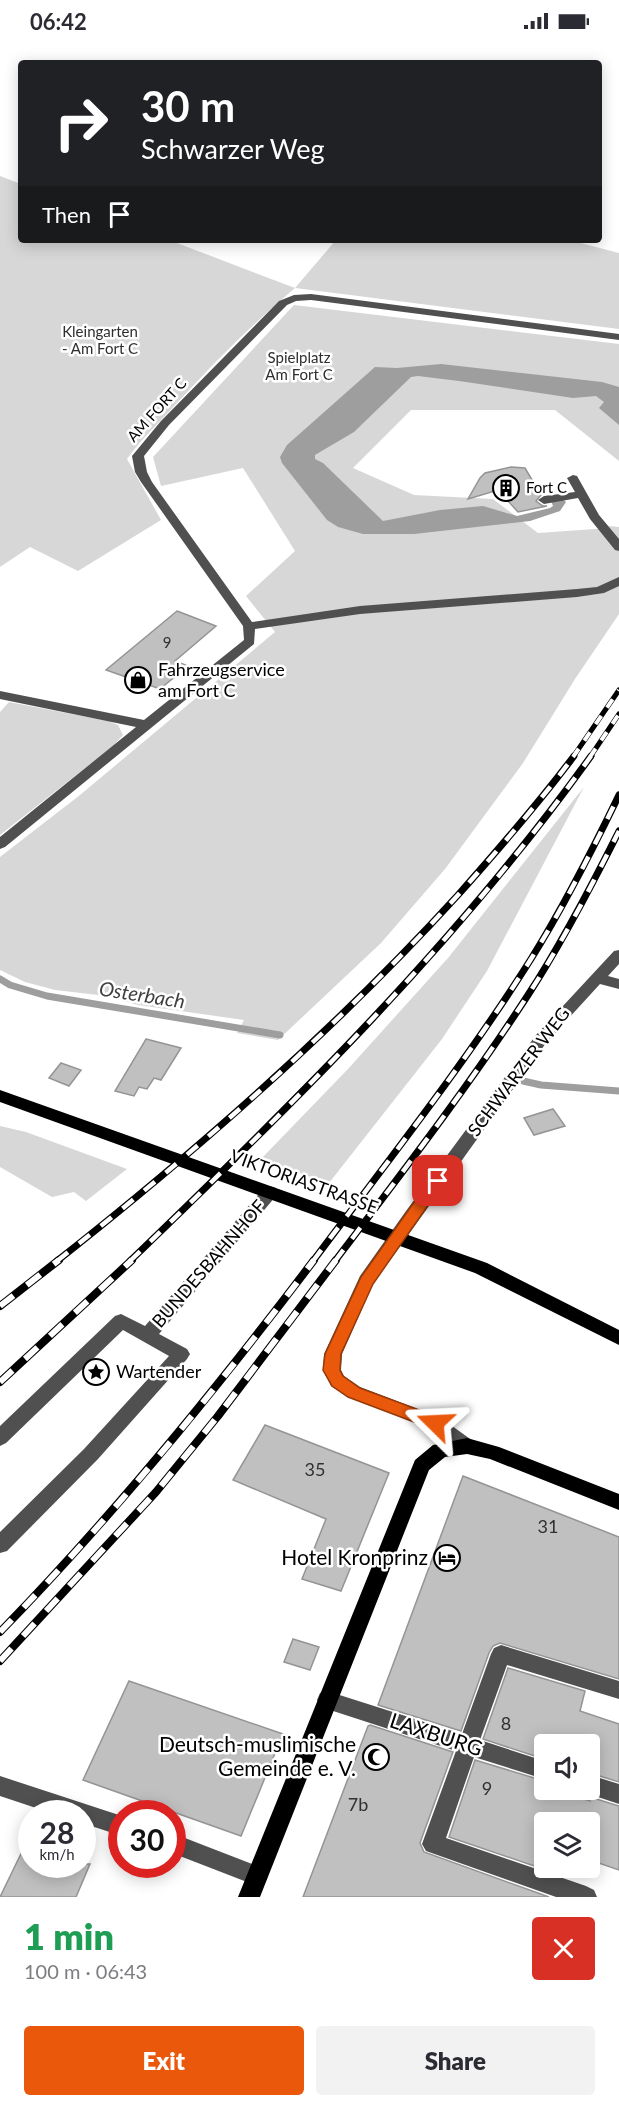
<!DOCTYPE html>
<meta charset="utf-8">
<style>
body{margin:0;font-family:Lato,sans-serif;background:#f2f2f3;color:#2b2b33;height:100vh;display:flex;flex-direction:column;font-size:22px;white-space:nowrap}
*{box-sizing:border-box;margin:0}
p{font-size:20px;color:#7c7c81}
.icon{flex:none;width:33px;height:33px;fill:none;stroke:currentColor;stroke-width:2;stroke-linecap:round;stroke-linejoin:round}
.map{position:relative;height:1855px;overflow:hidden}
.sheet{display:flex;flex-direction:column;background:#fff;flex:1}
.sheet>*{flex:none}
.guide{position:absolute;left:18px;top:18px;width:584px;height:183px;border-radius:6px;box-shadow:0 3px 15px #0003;background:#202124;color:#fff;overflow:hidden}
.fabs{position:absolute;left:534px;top:1692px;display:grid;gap:12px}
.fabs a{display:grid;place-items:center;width:66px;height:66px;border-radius:6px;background:#fff;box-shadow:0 3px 15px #0003;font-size:30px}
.speed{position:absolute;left:18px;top:1758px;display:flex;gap:12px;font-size:30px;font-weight:700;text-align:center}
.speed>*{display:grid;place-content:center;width:78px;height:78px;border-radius:50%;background:#fff;box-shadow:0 3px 15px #0003;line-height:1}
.speed small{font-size:15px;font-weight:400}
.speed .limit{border:9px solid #d22;background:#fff;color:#111}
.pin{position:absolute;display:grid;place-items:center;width:51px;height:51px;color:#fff;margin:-26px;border-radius:12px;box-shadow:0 3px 9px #0006}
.me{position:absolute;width:66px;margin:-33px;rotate:291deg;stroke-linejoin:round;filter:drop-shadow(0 0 4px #0008)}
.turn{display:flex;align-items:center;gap:21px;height:126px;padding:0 24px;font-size:27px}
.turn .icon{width:78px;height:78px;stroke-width:2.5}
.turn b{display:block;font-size:42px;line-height:51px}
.then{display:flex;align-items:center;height:57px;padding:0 24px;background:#0003;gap:12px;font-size:22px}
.round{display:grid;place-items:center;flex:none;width:63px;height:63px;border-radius:6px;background:#f2f2f3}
.headline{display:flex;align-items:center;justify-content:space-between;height:102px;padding:0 24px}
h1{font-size:36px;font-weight:800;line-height:45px;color:#1e9e55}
.button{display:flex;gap:12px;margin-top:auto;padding:12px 24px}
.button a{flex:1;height:69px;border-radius:6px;background:#ea580c;color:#fff;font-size:24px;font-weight:800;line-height:69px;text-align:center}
.button a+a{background:#f2f2f3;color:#2b2b33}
.status{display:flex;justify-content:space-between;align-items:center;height:42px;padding:0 30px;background:#fff;direction:ltr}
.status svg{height:16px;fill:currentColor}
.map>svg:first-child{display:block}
</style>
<div class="status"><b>06:42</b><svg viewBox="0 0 49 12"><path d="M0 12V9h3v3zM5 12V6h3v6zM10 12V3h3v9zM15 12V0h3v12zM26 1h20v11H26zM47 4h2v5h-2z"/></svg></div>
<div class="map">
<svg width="619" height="1855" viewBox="0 0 619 1855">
<rect width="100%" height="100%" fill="#fff"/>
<!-- green -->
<path fill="#d7d7d7" d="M0 134 21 142V198H169L295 246 336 198H569L619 211V287L295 246C252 282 214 321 176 362 159 381 141 397 127 417L161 478 78 529 30 505 0 525Z
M294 263 619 302V419L555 368H411L353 426 414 453 493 457 538 491 609 486V484L619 485V572L575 637 523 721 445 827 381 901 278 998 237 991 244 978 138 963 107 954 55 948 25 940 0 928V815L80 753 275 590 246 554 295 509 243 426 161 444 153 415Z
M9 660 108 679 118 683 123 693 113 704 0 793V670Z
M584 745 487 929 442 997 329 1141 260 1118 348 1027 448 916Z
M0 1084 26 1090 127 1127 86 1159 74 1150 52 1155 0 1125Z"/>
<!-- water -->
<path fill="#9e9e9e" d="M441 322 602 340 619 345V383L599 366 604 360 596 354 573 356 459 339 418 334 411 335 354 390 315 413V417L323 421 383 479 440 468 483 464 517 474 550 466 553 464 551 459 563 457 566 460 560 469 530 479 414 492H363L338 485 327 478 282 421 280 415 287 403 375 325 397 326Z"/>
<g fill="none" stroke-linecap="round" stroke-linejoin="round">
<!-- stream -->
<path stroke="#9e9e9e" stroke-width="7" d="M0 937 10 943 47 954 280 993
M523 1039 541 1043 619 1049"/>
</g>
<!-- building -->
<path fill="#c0c0c0" stroke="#949494" stroke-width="1.5" d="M511 425 525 426 541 453 536 459 543 464H547L518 470 498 448 468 457 480 436 485 431Z
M177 569 216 584 175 619 188 624 160 647 106 628Z
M146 997 181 1006 161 1038 154 1036 147 1047 139 1045 134 1054 115 1049Z
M61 1021 81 1028 69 1044 49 1036Z
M553 1067 565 1084 534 1093 524 1076Z
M265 1383 389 1431 341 1549 302 1537 326 1477 233 1438Z
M463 1434 619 1495V1637L500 1601 493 1604 489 1611 461 1689 378 1663Z
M293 1597 319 1605 310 1628 284 1620Z
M508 1626 585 1649 580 1669 619 1682V1740L590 1731V1702H544V1717L483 1697Z
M129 1639 283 1692 241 1794 83 1738Z
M370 1683 453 1710 420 1801 424 1810 549 1855H303L368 1684Z
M475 1718 544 1739V1748H555L590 1759V1755L619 1764V1828L590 1818V1780H544V1826H564L561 1833 449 1795Z
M32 1789V1822H90L76 1855H0Z"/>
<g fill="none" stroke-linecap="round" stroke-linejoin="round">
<!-- minor -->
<path fill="#505050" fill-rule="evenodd" d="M311 252 619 292V298L311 258 296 259 287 263 169 383 144 414 147 430 152 440 252 580 360 564 577 547 597 545 619 535V544L604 551 577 555 360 572 255 587 254 602 5 805 0 807V795L136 685 0 657V649L144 678 244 598 243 584 141 440 135 430 132 414 161 379 279 259 294 253Z
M573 433 577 434 599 473 619 497V509L615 508 590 477 578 456 544 462 538 458 544 454 575 450 567 436Z
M619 908V922L608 934 619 937V947L600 942 546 1001 373 1242 342 1312 341 1328 344 1334 360 1345 441 1376 473 1399 476 1404 473 1409 467 1412 429 1386 348 1355 331 1344 323 1328 324 1312 360 1234 406 1169 536 993 614 909Z
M270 1144 276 1146 278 1150 276 1154 159 1292 187 1307 190 1312 187 1317 98 1417 7 1509 0 1511V1490L84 1407 169 1314 123 1288 6 1401 0 1404V1384L115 1274 121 1272 145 1284 264 1146Z
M501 1603 619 1639V1657L507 1623 480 1698 544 1719V1737L474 1715 446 1796 586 1844 594 1848 597 1855H556L426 1809 422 1802 456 1709 327 1667 320 1665 317 1658 320 1651 327 1649 462 1692 491 1612 494 1606Z
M590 1733 619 1742V1762L583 1750 582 1748H590Z
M0 1734 122 1774V1794L82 1781V1772H54L0 1754Z
M172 1791 265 1827 268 1834 265 1841 257 1844 172 1811Z"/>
<!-- major -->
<path fill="#000" fill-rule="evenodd" d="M0 1048 487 1221 619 1288V1303L475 1231 0 1060Z
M467 1396 499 1405 619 1452V1468L490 1417 467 1412 445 1415 429 1428 260 1855H238L415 1418 433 1403Z"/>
<defs>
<path id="rail-far2" d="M573 715 619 648
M590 715 619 672"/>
<path id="rail-far1" d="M57 1219C199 1107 336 987 458 853 498 808 538 762 574 714
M130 1219C295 1060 457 901 591 714
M313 1219C387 1120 465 1022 531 917 564 864 592 809 619 753
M335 1219C401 1132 469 1044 528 953 562 901 591 845 619 789"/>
<path id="rail" d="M0 1264 59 1218
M0 1340 132 1218
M0 1590C114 1473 216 1348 314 1218
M0 1619 156 1450 218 1374 336 1218"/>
</defs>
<!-- rail-far2 casing -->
<use href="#rail-far2" stroke="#000" stroke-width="5"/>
<!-- rail-far1 casing -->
<use href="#rail-far1" stroke="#000" stroke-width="7"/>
<!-- rail casing -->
<use href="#rail" stroke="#000" stroke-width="8"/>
<!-- rail-far2 -->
<use href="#rail-far2" stroke="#fff" stroke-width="4" stroke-dasharray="10" stroke-linecap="butt"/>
<!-- rail-far1 -->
<use href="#rail-far1" stroke="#fff" stroke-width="4.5" stroke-dasharray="14" stroke-linecap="butt"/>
<!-- rail -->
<use href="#rail" stroke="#fff" stroke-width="6" stroke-dasharray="17" stroke-linecap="butt"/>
</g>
<!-- route -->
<path fill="#ea580c" stroke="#983908" stroke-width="1.5" d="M438 1133 443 1135 445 1139 373 1242 341 1312 340 1328 343 1334 360 1346 441 1376 443 1381 441 1386 435 1388 348 1355 332 1344 323 1328 325 1312 361 1235 432 1135Z"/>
<!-- icons -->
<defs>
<symbol id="building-ring" viewBox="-11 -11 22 22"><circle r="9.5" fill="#fff" stroke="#000" stroke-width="1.5"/><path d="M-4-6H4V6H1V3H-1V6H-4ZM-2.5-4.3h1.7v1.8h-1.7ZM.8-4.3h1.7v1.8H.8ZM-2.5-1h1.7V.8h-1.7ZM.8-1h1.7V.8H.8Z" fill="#000"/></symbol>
<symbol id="shop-ring" viewBox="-11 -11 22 22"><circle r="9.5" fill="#fff" stroke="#000" stroke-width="1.5"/><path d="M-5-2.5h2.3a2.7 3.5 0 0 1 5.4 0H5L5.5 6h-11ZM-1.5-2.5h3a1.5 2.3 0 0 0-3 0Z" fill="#000"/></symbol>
<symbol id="sight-ring" viewBox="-11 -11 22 22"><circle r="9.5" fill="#fff" stroke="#000" stroke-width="1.5"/><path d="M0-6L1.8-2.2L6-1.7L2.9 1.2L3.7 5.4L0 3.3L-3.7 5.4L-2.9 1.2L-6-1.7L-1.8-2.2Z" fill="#000"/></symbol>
<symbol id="hotel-ring" viewBox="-11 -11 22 22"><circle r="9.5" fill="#fff" stroke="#000" stroke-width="1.5"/><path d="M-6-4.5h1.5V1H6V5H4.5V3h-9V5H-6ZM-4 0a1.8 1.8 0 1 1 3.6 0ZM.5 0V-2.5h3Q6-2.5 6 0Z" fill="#000"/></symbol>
<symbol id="mosque-ring" viewBox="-11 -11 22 22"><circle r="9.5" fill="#fff" stroke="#000" stroke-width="1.5"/><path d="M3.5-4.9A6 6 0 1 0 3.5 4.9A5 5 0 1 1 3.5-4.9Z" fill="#000"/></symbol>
</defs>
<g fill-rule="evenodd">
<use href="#building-ring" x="491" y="431" width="30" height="30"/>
<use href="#shop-ring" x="123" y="623" width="30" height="30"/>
<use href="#sight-ring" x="81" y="1315" width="30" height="30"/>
<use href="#hotel-ring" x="432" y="1501" width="30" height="30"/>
<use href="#mosque-ring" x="361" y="1700" width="30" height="30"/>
</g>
<g text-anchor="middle" stroke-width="5" stroke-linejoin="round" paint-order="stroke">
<!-- far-park labels -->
<g font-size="15" fill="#2e2e2e" stroke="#fff">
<text x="100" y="295">Kleingarten<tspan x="100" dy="17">- Am Fort C</tspan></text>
<text x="299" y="321">Spielplatz<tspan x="299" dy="17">Am Fort C</tspan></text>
</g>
<!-- far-street labels -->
<g font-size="15" fill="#000" stroke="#fff">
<text transform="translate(157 368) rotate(-48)" y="5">AM FORT C</text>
</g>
<!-- far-poi labels -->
<g font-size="15" fill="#000" stroke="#fff" text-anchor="start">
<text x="526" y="451">Fort C</text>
</g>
<!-- number labels -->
<g font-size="15" fill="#303030">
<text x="167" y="606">9</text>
</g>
<!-- poi labels -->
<g font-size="18" fill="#000" stroke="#fff" text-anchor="start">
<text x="158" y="634">Fahrzeugservice<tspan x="158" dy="21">am Fort C</tspan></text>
<text x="116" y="1336">Wartender</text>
</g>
<!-- street labels -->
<g font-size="18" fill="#000" stroke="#fff">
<text transform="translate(519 1030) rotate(-53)" y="6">SCHWARZER WEG</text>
<text transform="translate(304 1140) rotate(20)" y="6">VIKTORIASTRASSE</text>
<text transform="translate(209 1222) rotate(-49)" y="6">BUNDESBAHNHOF</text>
</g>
<!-- near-number labels -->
<g font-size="18" fill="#303030">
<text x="315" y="1434">35</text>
<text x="548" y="1491">31</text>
<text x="506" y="1688">8</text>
<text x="487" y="1753">9</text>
<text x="358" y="1769">7b</text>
</g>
<!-- water labels -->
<g font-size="20" font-style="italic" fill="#3f3f3f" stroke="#fff">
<text transform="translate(142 953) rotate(9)" y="7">Osterbach</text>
</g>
<!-- near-poi labels -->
<g font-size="21" fill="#000" stroke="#fff" text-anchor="end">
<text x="428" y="1523">Hotel Kronprinz</text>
<text x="356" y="1710">Deutsch-muslimische<tspan x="356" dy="24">Gemeinde e. V.</tspan></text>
</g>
<!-- near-street labels -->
<g font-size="21" fill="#000" stroke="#fff">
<text transform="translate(436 1693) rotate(18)" y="7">LAXBURG</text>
</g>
</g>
</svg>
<div class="fabs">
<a><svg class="icon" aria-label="sound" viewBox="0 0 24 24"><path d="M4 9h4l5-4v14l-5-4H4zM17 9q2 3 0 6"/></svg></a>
<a><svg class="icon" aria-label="layers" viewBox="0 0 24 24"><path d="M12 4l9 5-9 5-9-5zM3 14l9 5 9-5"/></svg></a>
</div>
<div class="speed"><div>28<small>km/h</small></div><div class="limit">30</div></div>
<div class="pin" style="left:438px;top:1139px;background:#d93025"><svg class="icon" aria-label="arrive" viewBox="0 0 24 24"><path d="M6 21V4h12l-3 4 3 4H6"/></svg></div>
<svg class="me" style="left:435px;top:1381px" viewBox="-20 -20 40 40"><path d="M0-17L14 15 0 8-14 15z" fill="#ea580c" stroke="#fff" stroke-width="4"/></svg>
<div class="guide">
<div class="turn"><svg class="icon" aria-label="right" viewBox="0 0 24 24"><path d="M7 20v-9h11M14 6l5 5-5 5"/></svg><div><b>30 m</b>Schwarzer Weg</div></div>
<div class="then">Then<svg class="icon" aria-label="arrive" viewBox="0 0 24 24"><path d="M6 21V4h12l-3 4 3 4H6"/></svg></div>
</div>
</div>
<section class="sheet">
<div class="headline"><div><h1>1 min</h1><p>100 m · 06:43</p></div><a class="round" style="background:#d93025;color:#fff"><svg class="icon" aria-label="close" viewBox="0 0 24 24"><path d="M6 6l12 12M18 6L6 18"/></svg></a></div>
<div class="button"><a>Exit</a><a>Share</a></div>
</section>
